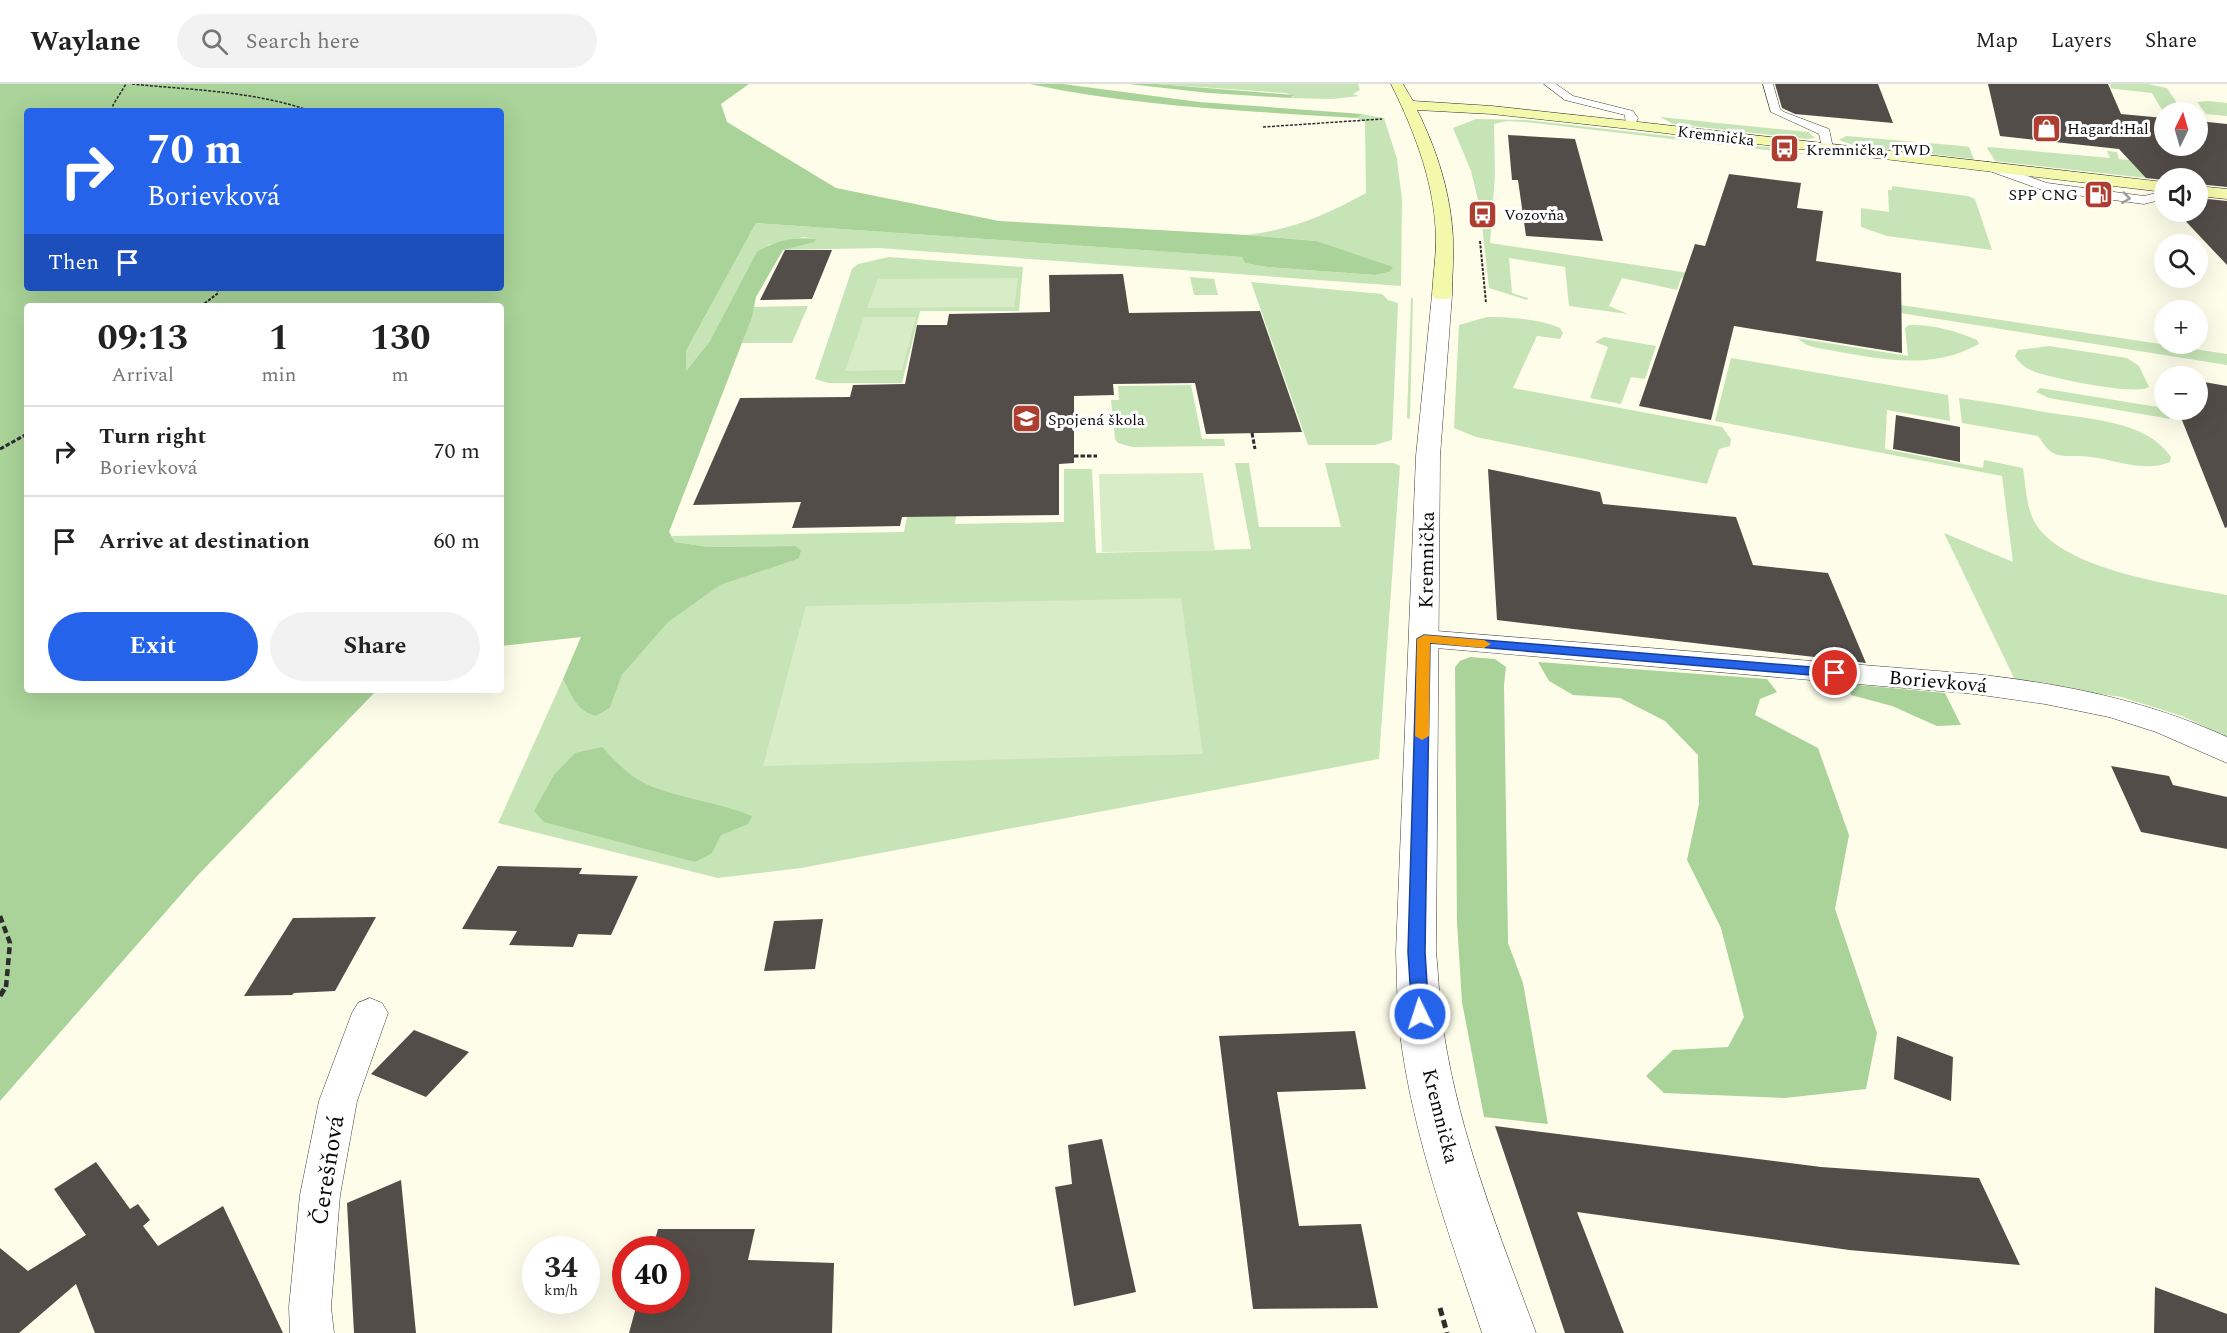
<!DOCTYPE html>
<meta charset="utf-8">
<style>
body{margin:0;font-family:Spectral,serif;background:#f2f2f2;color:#222;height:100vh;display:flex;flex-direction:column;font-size:22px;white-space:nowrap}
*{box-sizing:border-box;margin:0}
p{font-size:20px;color:#767676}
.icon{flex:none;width:33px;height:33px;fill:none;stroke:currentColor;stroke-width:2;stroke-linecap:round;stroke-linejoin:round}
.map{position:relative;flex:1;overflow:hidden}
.details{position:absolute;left:24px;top:219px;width:480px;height:390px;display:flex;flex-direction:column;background:#fff;border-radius:6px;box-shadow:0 6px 24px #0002}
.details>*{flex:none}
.hud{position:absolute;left:24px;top:24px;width:480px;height:183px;border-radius:6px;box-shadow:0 6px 24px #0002;background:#2563eb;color:#fff;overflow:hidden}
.needle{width:39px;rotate:5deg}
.controls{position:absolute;left:2154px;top:18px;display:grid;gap:12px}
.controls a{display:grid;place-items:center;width:54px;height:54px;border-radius:50%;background:#fff;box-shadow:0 6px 24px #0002;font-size:30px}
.speed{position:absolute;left:522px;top:1152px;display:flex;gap:12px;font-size:30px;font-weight:700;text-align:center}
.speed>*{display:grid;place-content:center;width:78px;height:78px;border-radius:50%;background:#fff;box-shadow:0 6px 24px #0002;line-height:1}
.speed small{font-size:15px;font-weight:400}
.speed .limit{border:9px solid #d22;background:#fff;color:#111}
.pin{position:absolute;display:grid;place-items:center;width:51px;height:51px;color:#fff;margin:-26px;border:3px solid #fff;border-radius:50%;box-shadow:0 2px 6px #0007}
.me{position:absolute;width:66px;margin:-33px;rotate:356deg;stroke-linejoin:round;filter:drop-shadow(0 0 4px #0008)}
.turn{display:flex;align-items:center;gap:21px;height:126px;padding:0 24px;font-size:27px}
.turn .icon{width:78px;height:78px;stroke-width:2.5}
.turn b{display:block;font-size:42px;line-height:51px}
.then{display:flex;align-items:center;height:57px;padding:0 24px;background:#0003;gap:12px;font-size:22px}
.eta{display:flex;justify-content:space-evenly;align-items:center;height:102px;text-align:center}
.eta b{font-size:36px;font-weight:700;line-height:42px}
.primary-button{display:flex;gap:12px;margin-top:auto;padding:12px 24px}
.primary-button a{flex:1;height:69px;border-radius:36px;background:#2563eb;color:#fff;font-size:24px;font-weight:700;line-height:69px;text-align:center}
.primary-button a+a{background:#f2f2f2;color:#222}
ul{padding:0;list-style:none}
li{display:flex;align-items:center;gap:18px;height:90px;padding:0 24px;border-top:2px solid #e0e0e0}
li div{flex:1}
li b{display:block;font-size:22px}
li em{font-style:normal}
header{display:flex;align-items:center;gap:36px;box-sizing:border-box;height:84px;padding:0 30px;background:#fff;border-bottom:2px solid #e0e0e0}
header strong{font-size:28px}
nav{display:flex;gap:33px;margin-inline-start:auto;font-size:21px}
.search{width:420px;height:54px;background:#f2f2f2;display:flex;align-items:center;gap:15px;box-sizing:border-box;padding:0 21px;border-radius:33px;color:#767676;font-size:22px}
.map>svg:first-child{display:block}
</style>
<header>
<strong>Waylane</strong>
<div class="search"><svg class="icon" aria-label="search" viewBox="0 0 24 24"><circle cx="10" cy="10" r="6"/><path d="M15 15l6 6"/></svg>Search here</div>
<nav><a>Map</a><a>Layers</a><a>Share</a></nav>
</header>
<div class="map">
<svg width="2227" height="1249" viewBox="0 0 2227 1249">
<rect width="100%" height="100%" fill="#fdfdea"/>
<!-- green -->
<path fill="#c7e4b7" d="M1156 0H1358L1360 6 1353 10 1359 12 1332 15 1290 14 1294 12 1286 9Z
M2110 0H2148L2167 4 2183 28 2162 26 2152 9 2080 1 2111 4Z
M2208 17 2227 19V32L2206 30 2197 18Z
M1362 30 1384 34 1397 75 1402 116 1401 202 879 164 783 166 815 155 804 153 768 161 710 257 686 287V267L756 139 1243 173 1245 179 1267 183 1375 191 1389 188 1316 157 1247 151C1294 145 1324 132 1366 109L1365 38 1357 34Z
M1660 33 1808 48 1815 54 1806 55 1673 40Z
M1476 35 1527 36 1775 64 1811 71 1526 38 1507 37 1494 40 1495 91 1490 159 2227 270V281L1681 194 1677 206 1622 194 1609 222 1628 230 1569 222 1565 183 1509 174 1512 209 1528 214 1527 216 1489 204 1481 131H1489L1488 125 1480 124 1471 87 1453 44Z
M1846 52 1963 62 1969 63 1974 75 1853 61 1839 56Z
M1989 63 2110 74 2107 67 2117 68 2119 75 2194 82 2214 101 2198 100V94L2164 96 1995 77 1987 64Z
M1892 102 1968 112 1975 115 1992 166 1887 152 1861 143V124L1889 128 1888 106H1892Z
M889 173 1023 183 1019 227H920L902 299H828L815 295 852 185 858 180Z
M1190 193 1214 195 1218 211H1194Z
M1251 198 1382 210 1388 216 1398 219 1392 356 1375 361H1308Z
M1411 213 1413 215 1410 335 1407 334Z
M808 222 792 259H742L754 223Z
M1487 233C1511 233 1538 235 1560 244L1563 249 1560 255 1537 252 1513 304 1722 343 1731 355 1730 362 1719 365 1707 400 1476 353 1454 344 1459 241Z
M1909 241C1932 240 1957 247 1977 256L1979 260C1927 289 1873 273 1817 264L1807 261 1797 254 1908 272 1905 244Z
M1604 253 1656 262 1645 295 1631 293 1621 320 1590 314 1608 263 1595 258Z
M2049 262 2127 274 2139 282 2149 303C2136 312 2049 294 2033 287 2025 284 2019 279 2015 272L2018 266Z
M1731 274 1948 311 1950 337 1887 326 1885 365 1983 384 1984 376 2023 384C2026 403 2026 426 2037 442 2068 487 2176 501 2227 511V653L2182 632 2121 613 2016 598 1944 449 2013 478 2002 392 1715 337Z
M1191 301 1202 355H1224L1225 362 1132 363 1118 359 1115 355 1111 316H1119L1118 302Z
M2040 304 2164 324 2170 335 2049 314 2036 308Z
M971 314 955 440 1064 438V385H1092L1096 469 1251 465 1235 379H1249L1259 443H1341L1325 379H1394L1400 382 1379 675 801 784 718 794 498 739 563 595C571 611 577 628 596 632L610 624 622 591 667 538 719 501 792 477 801 466 794 462 709 463 675 458 672 452 904 448 930 315Z
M1959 314C1988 318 2017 323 2045 328 2085 335 2147 336 2171 373L2170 378C2146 389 2116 376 2091 373 2081 371 2067 373 2058 371 2048 368 2044 360 2038 352L1962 339Z"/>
<!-- forest -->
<path fill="#a9d398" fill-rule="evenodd" d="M0 0H749L721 20 727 38 836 104 999 137 1247 151 1316 157 1393 183 1389 188 1375 191 1267 183 1245 179 1242 173 756 139 686 267V287L710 257 757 168C773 157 796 152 816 155L814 158 783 166 756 213 752 233 669 448 675 458 709 463 795 462 801 466 799 474 792 477 720 501 668 538 622 591 610 624 596 632C577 628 571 611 563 595L581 553 501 562V222H27V606H377L198 791 0 1017ZM27 27H501V204H27Z
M1030 0H1063L1199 18 1362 30 1357 34C1248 27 1138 23 1030 0Z
M1129 0H1156L1294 11 1290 14 1209 9Z
M1470 573 1495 575 1506 583 1504 601 1508 859 1523 899 1548 1040 1484 1033 1462 918 1457 838 1455 583 1460 577Z
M1538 578 1767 595 1777 608 1760 615 1755 631 1818 664 1849 751 1835 825 1877 949 1866 1005 1785 1014 1664 1009 1646 992 1673 966 1728 963 1744 933 1721 844 1687 776 1699 720 1698 671 1665 637 1620 614 1573 611 1549 597Z
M1848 600 1945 609 1961 641 1937 642 1892 622 1851 611Z
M602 663C616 678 633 696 653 703 685 715 720 719 752 732L748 740 721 751 712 769 695 778 544 738 534 727 554 691 575 669Z"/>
<!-- pitch -->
<path fill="#d9ecc8" d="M1018 194 1014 223 867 224 878 195Z
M864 233H916L902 286 845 287Z
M1203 389 1215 467 1102 468 1099 390Z
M1181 514 1203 670 763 682 806 522Z"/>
<!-- building -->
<path fill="#524d48" d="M1775 0H1878L1893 39 1795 30 1782 24Z
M1988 0H2108L2121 30 2164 34V62H2198V37L2227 40V103L2198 100V94L2164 96 2146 94 2119 65 2000 52Z
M1508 51 1575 55 1603 157 1526 152 1518 96H1512Z
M1729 90 1801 99 1797 124 1823 127 1816 177 1901 189 1902 269 1734 242 1711 336 1639 322 1695 160 1705 162Z
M2198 114 2227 117V181L2177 128H2198Z
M785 166H832L812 215 760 216Z
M1123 190 1129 229 1260 227 1302 348 1206 350 1195 299 1113 300 1114 311 1074 312V379L1059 380V431L902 433 900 442 792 444 801 418 693 421 740 314 850 313 853 301 905 300 917 241H947L949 230 1050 228 1049 191Z
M2198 297 2227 302V443L2225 444 2178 326H2198Z
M1896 331 1960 343V378L1893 365Z
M1488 385 1600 408 1603 420 1736 433 1753 481 1828 489 1866 579 1497 536Z
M2111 682 2169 692 2173 701 2227 713V765L2141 748Z
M498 782 582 784 579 790 638 792 611 851 578 850 573 863 509 861 517 847 462 845Z
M376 833 335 907 294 909 292 911 244 912 293 834Z
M823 835 815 885 764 887 774 837Z
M414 946 469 968 426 1013 371 990Z
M1355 947 1366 1005 1277 1008 1299 1142 1361 1140 1378 1224 1253 1225 1219 952Z
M1897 952 1953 973 1951 1017 1894 995Z
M1495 1042 1821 1083 1979 1094 2020 1181 1849 1166 1577 1128 1624 1249H1565Z
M1102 1055 1136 1208 1074 1222 1055 1103 1072 1100 1068 1061Z
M96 1078 130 1125 138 1120 150 1136 143 1142 158 1162 223 1122 283 1249H95L76 1200 19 1249H0V1164L28 1187 86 1151 54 1105Z
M401 1096 416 1249H354L347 1119Z
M658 1145H755L748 1176 834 1179 832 1249H629L638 1216H676V1166H652Z
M2155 1203 2227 1230V1249H2154Z"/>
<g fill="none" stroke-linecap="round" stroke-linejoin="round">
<defs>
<path id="service" d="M1544 0H1556L1573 12 1633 27 1638 34 1634 43H1626L1625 31 1565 16Z
M1763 0H1773L1780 25 1784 28 1829 45 1833 64 1831 67H1823L1819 50 1771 28Z
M1988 78 2047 99 2144 112 2164 107V115L2144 120 2045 107 1984 85 1982 82Z
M370 914 382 919 388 929 357 1017 340 1111 331 1223 334 1249H290L289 1223 300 1111 319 1017 352 929 358 919Z"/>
<path id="minor" d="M1424 546 1975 590C2063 600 2146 616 2227 653V679L2156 648 2109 633 2045 620 1975 610 1413 562 1409 555 1413 548Z"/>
<path id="tertiary" d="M1442 205 1449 207 1452 211 1440 372 1436 868C1439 895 1439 923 1444 950 1460 1053 1500 1152 1536 1249H1482C1450 1152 1413 1053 1400 950 1397 923 1397 895 1396 868L1416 372 1432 211 1435 207Z"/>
<path id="secondary" d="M1391 0H1403L1413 17 1492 22 1630 37 2164 98V108L1630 45 1492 30 1417 26C1437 66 1451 110 1453 155 1454 174 1452 192 1452 211L1449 215H1435L1432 211C1433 192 1436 174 1436 155 1435 100 1415 48 1391 0Z
M2198 102 2227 105V115L2198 112Z"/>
</defs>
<!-- service casing -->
<use href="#service" stroke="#3d3d3d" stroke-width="1"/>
<!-- minor casing -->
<use href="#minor" stroke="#3d3d3d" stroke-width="1"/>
<!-- tertiary casing -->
<use href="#tertiary" stroke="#3d3d3d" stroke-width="1"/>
<!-- secondary casing -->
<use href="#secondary" stroke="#2c2c2c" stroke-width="1"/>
<!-- path-far4 -->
<path stroke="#2c2c2c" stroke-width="1.5" stroke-dasharray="3 1.5" stroke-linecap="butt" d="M132 0C192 6 253 7 311 27
M114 27 113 21 126 0
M1263 43 1382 35"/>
<!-- path-far3 -->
<path stroke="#2c2c2c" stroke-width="2" stroke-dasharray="3 1.5" stroke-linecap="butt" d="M1480 157 1486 219
M201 222 217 210 218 204"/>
<!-- path-far2 -->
<path stroke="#2c2c2c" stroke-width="3" stroke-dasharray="4.5 2" stroke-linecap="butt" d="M1252 349 1255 365
M0 365 27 350
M1074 372H1097"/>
<!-- path-far1 -->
<path stroke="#2c2c2c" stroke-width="4.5" stroke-dasharray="7 4" stroke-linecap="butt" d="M0 832 10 859 6 903"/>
<!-- path -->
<path stroke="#2c2c2c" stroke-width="5" stroke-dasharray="8 4.5" stroke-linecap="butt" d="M0 912 6 902
M1440 1224 1447 1249"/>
<!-- service -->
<use href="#service" fill="#fff" fill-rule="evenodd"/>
<!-- minor -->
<use href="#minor" fill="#fff" fill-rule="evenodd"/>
<!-- tertiary -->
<use href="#tertiary" fill="#fff" fill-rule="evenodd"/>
<!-- secondary -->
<use href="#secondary" fill="#f4f8aa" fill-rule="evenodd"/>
</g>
<!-- one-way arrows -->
<defs><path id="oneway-chevron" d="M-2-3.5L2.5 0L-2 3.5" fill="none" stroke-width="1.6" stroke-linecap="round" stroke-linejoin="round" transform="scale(1.5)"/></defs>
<use stroke="#9d9d9d" href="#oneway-chevron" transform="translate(2126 114) rotate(7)"/>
<!-- route -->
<path fill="#2563eb" stroke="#184099" stroke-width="1.5" d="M1424 551 1835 585 1841 589 1835 593 1430 559 1425 868 1429 930 1427 935 1420 937 1414 935 1412 930 1408 868 1417 555Z"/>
<!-- slow -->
<path fill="#f59e0b" d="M1424 551 1484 556 1491 560 1484 564 1430 559 1429 652 1422 656 1415 652 1417 555Z"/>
<!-- icons -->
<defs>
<symbol id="shop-square" viewBox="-11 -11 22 22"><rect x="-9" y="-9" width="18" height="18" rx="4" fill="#ae3e2f" stroke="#fff"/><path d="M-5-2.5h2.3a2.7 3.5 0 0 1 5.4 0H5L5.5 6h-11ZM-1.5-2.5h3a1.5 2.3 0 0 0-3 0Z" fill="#fff"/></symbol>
<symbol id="bus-square" viewBox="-11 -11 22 22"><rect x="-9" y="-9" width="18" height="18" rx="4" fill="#ae3e2f" stroke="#fff"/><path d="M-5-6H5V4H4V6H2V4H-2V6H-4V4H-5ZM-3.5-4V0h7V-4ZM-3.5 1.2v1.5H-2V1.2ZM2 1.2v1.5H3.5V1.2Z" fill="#fff"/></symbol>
<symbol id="fuel-square" viewBox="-11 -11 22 22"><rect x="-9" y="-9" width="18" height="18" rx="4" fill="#ae3e2f" stroke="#fff"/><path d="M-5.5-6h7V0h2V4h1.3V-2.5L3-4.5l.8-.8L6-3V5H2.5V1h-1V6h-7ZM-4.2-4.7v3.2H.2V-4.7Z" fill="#fff"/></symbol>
<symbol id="school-square" viewBox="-11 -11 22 22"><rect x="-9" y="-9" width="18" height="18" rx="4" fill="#ae3e2f" stroke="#fff"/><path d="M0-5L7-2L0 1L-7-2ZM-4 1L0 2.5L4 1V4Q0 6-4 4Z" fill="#fff"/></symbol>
</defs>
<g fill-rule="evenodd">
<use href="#shop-square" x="2030" y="28" width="33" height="33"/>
<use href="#bus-square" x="1768" y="48" width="33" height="33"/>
<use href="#fuel-square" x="2082" y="94" width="33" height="33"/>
<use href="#bus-square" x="1466" y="114" width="33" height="33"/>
<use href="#school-square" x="1010" y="318" width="33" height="33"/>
</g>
<g text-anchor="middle" stroke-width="6" stroke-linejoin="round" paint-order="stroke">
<!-- far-poi labels -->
<g font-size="16" fill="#0a0a0a" stroke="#fff" text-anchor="start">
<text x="2067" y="50">Hagard:Hal</text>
<text x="1806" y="71">Kremnička, TWD</text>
<text x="2078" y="116" text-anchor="end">SPP CNG</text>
<text x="1504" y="136">Vozovňa</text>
<text x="1048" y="341">Spojená škola</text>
</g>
<!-- far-street labels -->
<g font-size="16" fill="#0a0a0a" stroke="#fff">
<text transform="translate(1716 51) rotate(7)" y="6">Kremnička</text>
</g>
<!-- street labels -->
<g font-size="20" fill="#0a0a0a" stroke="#fff">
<text transform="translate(1426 476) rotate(-89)" y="7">Kremnička</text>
<text transform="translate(1938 597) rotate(5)" y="7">Borievková</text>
<text transform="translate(1441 1032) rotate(76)" y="7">Kremnička</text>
</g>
<!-- near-street labels -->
<g font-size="24" fill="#0a0a0a" stroke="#fff">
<text transform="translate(327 1086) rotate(-81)" y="8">Čerešňová</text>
</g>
</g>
</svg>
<div class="controls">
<a><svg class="needle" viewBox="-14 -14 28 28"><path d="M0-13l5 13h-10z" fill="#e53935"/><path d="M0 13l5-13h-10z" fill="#767676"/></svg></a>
<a><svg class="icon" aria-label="sound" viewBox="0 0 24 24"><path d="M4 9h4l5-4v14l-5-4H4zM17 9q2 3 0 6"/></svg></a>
<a><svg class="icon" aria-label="search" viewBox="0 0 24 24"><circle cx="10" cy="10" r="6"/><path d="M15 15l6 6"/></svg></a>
<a>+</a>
<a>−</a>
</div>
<div class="speed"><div>34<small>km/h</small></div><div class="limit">40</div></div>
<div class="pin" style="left:1835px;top:589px;background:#d93025"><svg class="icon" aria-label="arrive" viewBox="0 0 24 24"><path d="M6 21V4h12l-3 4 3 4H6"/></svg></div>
<svg class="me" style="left:1420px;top:930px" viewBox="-20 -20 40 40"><circle r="17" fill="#2563eb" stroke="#fff" stroke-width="3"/><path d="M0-11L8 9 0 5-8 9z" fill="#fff"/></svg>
<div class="hud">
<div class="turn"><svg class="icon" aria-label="right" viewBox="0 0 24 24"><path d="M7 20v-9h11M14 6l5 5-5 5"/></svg><div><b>70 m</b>Borievková</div></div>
<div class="then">Then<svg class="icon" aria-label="arrive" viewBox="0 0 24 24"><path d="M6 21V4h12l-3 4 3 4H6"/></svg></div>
</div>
<section class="details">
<div class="eta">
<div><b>09:13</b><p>Arrival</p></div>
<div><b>1</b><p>min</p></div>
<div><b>130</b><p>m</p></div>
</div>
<ul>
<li><svg class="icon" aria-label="right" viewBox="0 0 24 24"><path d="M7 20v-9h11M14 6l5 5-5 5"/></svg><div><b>Turn right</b><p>Borievková</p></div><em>70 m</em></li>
<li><svg class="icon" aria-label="arrive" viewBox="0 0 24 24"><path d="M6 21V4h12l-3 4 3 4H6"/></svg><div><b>Arrive at destination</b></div><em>60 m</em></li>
</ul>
<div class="primary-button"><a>Exit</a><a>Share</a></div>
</section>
</div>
